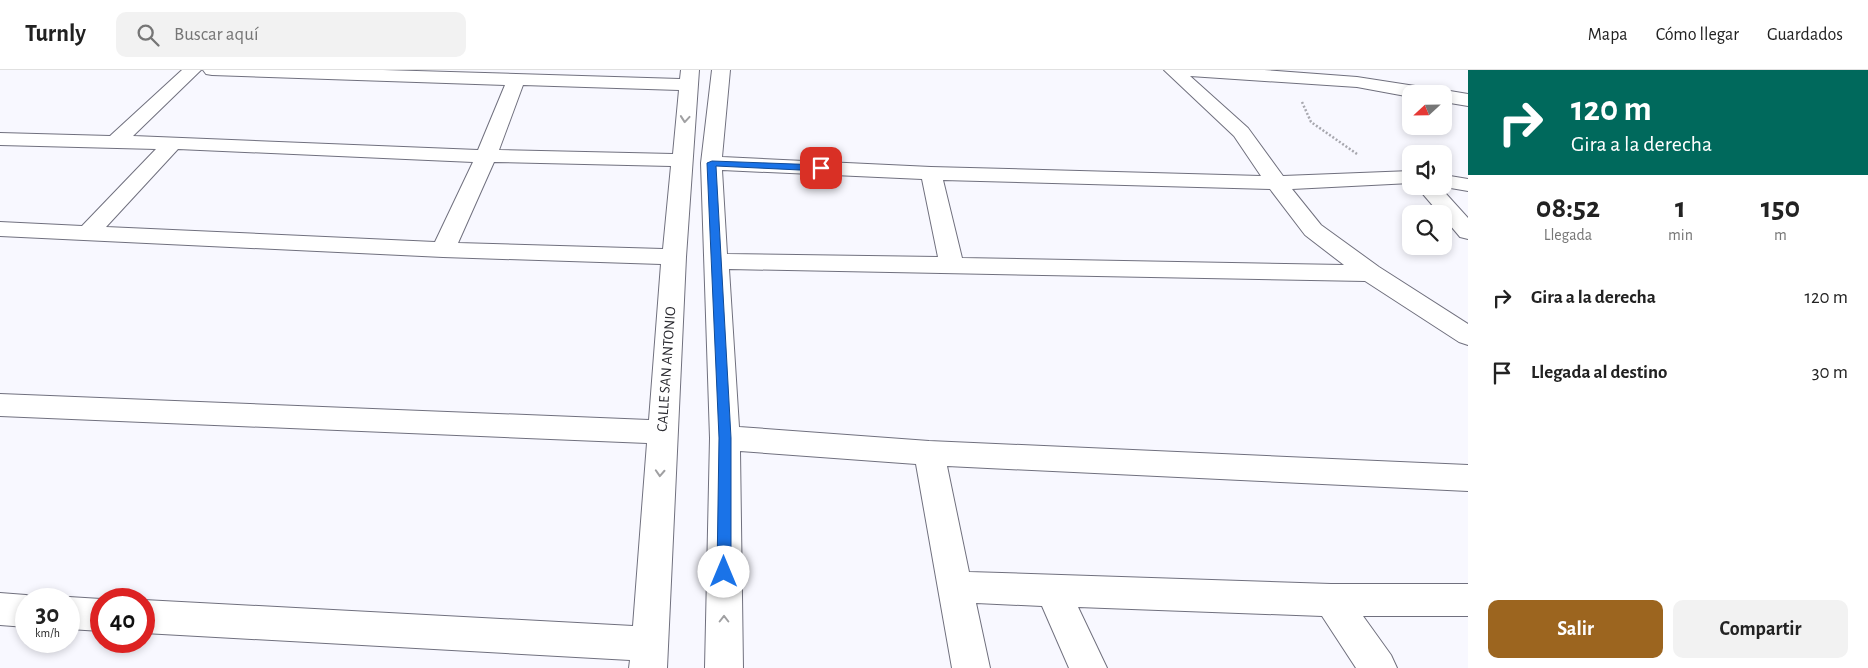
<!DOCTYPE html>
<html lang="es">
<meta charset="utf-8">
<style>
body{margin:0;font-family:"Alegreya Sans",sans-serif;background:#f2f2f2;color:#222;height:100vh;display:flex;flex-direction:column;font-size:19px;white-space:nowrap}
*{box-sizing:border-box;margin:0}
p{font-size:16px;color:#767676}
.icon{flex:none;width:28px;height:28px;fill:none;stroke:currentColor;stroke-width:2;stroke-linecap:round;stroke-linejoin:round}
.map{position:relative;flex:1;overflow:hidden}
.details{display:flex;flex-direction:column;background:#fff;width:400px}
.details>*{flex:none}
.hud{background:#00695c;color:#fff;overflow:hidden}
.needle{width:32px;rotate:248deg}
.controls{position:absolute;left:1402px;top:15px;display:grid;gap:10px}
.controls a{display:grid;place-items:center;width:50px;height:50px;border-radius:10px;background:#fff;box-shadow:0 2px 8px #0003;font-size:25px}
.speed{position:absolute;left:15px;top:518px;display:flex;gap:10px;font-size:25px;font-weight:700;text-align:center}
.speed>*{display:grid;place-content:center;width:65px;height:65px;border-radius:50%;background:#fff;box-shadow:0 2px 8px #0003;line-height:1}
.speed small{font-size:12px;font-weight:400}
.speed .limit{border:8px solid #d22;background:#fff;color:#111}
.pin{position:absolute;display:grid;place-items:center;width:42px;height:42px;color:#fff;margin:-21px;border-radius:10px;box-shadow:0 2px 8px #0006}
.me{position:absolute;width:55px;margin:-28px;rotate:0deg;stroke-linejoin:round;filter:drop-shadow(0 0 4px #0008)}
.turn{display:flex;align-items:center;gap:18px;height:105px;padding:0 20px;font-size:22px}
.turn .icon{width:65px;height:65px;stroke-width:2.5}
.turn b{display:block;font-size:35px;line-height:42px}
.eta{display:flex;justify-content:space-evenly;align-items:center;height:85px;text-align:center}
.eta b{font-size:30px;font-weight:600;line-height:35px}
.action{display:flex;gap:10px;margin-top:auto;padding:10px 20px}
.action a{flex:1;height:58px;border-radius:10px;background:#9c651f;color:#fff;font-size:20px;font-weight:600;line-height:58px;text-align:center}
.action a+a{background:#f2f2f2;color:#222}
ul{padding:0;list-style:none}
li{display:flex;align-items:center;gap:15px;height:75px;padding:0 20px}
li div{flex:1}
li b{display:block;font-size:19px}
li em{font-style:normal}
header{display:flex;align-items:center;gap:30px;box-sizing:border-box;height:70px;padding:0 25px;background:#fff;border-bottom:1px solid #e0e0e0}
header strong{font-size:24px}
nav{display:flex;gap:28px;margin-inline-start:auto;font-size:18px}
.search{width:350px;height:45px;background:#f2f2f2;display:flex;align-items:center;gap:12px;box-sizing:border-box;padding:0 18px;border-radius:10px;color:#767676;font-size:19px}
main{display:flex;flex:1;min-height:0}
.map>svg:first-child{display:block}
</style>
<header>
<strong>Turnly</strong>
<div class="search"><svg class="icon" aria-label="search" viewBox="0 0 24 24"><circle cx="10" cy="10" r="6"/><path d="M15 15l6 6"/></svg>Buscar aquí</div>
<nav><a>Mapa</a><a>Cómo llegar</a><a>Guardados</a></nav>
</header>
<main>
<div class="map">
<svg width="1468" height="598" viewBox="0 0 1468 598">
<rect width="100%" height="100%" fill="#f8f8ff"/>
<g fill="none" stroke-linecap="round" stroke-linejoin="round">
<defs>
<path id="minor" d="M182 0H201L133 66 478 80 505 15 212 5 206 4 203 0H383L680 9 681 0H699L686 187 667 598H629L630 590 144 563V530L633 556 647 373 0 346V324L649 350 661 194 443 187 0 166V152L82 156 156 79 0 75V63L110 66ZM523 15 679 20 673 84 499 80ZM178 79 473 92 435 172 106 157ZM494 92 671 96 663 179 458 173Z
M712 0H730L722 87 931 97 1261 106 1234 66 1164 0H1264L1357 7 1428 18 1435 20 1437 23 1444 20 1468 24V36L1444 32V24H1411V27L1357 17 1190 6 1248 58 1283 106 1411 101V113L1292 119 1321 155 1379 197 1468 254V275L1459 272 1365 211 729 199 739 357 929 371 1468 395V421L947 396 969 502 1331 514H1468V546H1363L1391 585 1397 598H1356L1322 546 1078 537 1107 598H1069L1042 536 976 533 990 598H952L916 394 740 381 743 598H705L710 368 701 93ZM722 100 922 109 938 187 727 184ZM943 110 1270 119 1305 165 1344 195 962 188Z
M1444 105 1468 109V121L1439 116H1444Z
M1416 116H1439L1468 148V169L1460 167 1444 148V144H1440Z
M0 523 26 525 37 529H26V557L0 555Z
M69 527 101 529V561L69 559V529H63Z"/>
</defs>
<!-- minor casing -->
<use href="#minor" stroke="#70707e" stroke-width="2"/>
<!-- path -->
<path stroke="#a7a7ae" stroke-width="2.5" stroke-dasharray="2 2" stroke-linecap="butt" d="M1302 32 1311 52 1357 84"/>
<!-- minor -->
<use href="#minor" fill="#fff" fill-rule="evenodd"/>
</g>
<!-- one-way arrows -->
<defs><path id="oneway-chevron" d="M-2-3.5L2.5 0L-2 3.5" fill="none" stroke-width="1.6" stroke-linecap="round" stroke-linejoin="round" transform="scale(1.25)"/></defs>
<g stroke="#a0a0a2">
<use href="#oneway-chevron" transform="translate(685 49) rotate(95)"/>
<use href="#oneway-chevron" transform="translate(660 403) rotate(93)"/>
<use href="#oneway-chevron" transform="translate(724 549) rotate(-90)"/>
</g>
<!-- route -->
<path fill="#1a73e8" stroke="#114b97" d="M712 91 821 95 826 98 821 101 716 96 731 368V502L729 507 724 509 719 507 717 502 719 368 707 93Z"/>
<g text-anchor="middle" stroke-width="5" stroke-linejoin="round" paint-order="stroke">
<!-- street labels -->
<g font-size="15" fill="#2b2b31" stroke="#fff">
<text transform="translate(666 299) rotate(-86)" y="5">CALLE SAN ANTONIO</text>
</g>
</g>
</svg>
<div class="controls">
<a><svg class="needle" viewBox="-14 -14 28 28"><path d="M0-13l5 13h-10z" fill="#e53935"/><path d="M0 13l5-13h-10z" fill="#767676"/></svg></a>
<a><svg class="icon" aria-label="sound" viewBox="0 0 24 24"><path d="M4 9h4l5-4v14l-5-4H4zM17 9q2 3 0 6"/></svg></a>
<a><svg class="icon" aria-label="search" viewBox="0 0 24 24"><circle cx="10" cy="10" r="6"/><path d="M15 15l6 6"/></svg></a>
</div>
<div class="speed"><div>30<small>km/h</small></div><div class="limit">40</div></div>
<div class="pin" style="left:821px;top:98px;background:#d93025"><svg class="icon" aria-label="arrive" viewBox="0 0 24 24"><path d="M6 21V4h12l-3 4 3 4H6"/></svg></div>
<svg class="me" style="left:724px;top:502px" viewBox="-20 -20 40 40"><circle r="19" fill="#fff"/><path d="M0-13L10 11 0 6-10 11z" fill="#1a73e8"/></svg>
</div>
<section class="details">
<div class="hud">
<div class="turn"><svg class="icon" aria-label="right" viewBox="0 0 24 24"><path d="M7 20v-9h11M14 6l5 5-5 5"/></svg><div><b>120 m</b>Gira a la derecha</div></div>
</div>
<div class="eta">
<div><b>08:52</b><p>Llegada</p></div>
<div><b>1</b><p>min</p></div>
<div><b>150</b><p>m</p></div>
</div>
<ul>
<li><svg class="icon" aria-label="right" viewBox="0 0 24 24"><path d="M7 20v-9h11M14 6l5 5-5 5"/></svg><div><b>Gira a la derecha</b></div><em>120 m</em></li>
<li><svg class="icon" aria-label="arrive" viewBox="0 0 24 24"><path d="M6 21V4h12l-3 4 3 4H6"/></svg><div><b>Llegada al destino</b></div><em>30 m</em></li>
</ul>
<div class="action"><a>Salir</a><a>Compartir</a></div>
</section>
</main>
